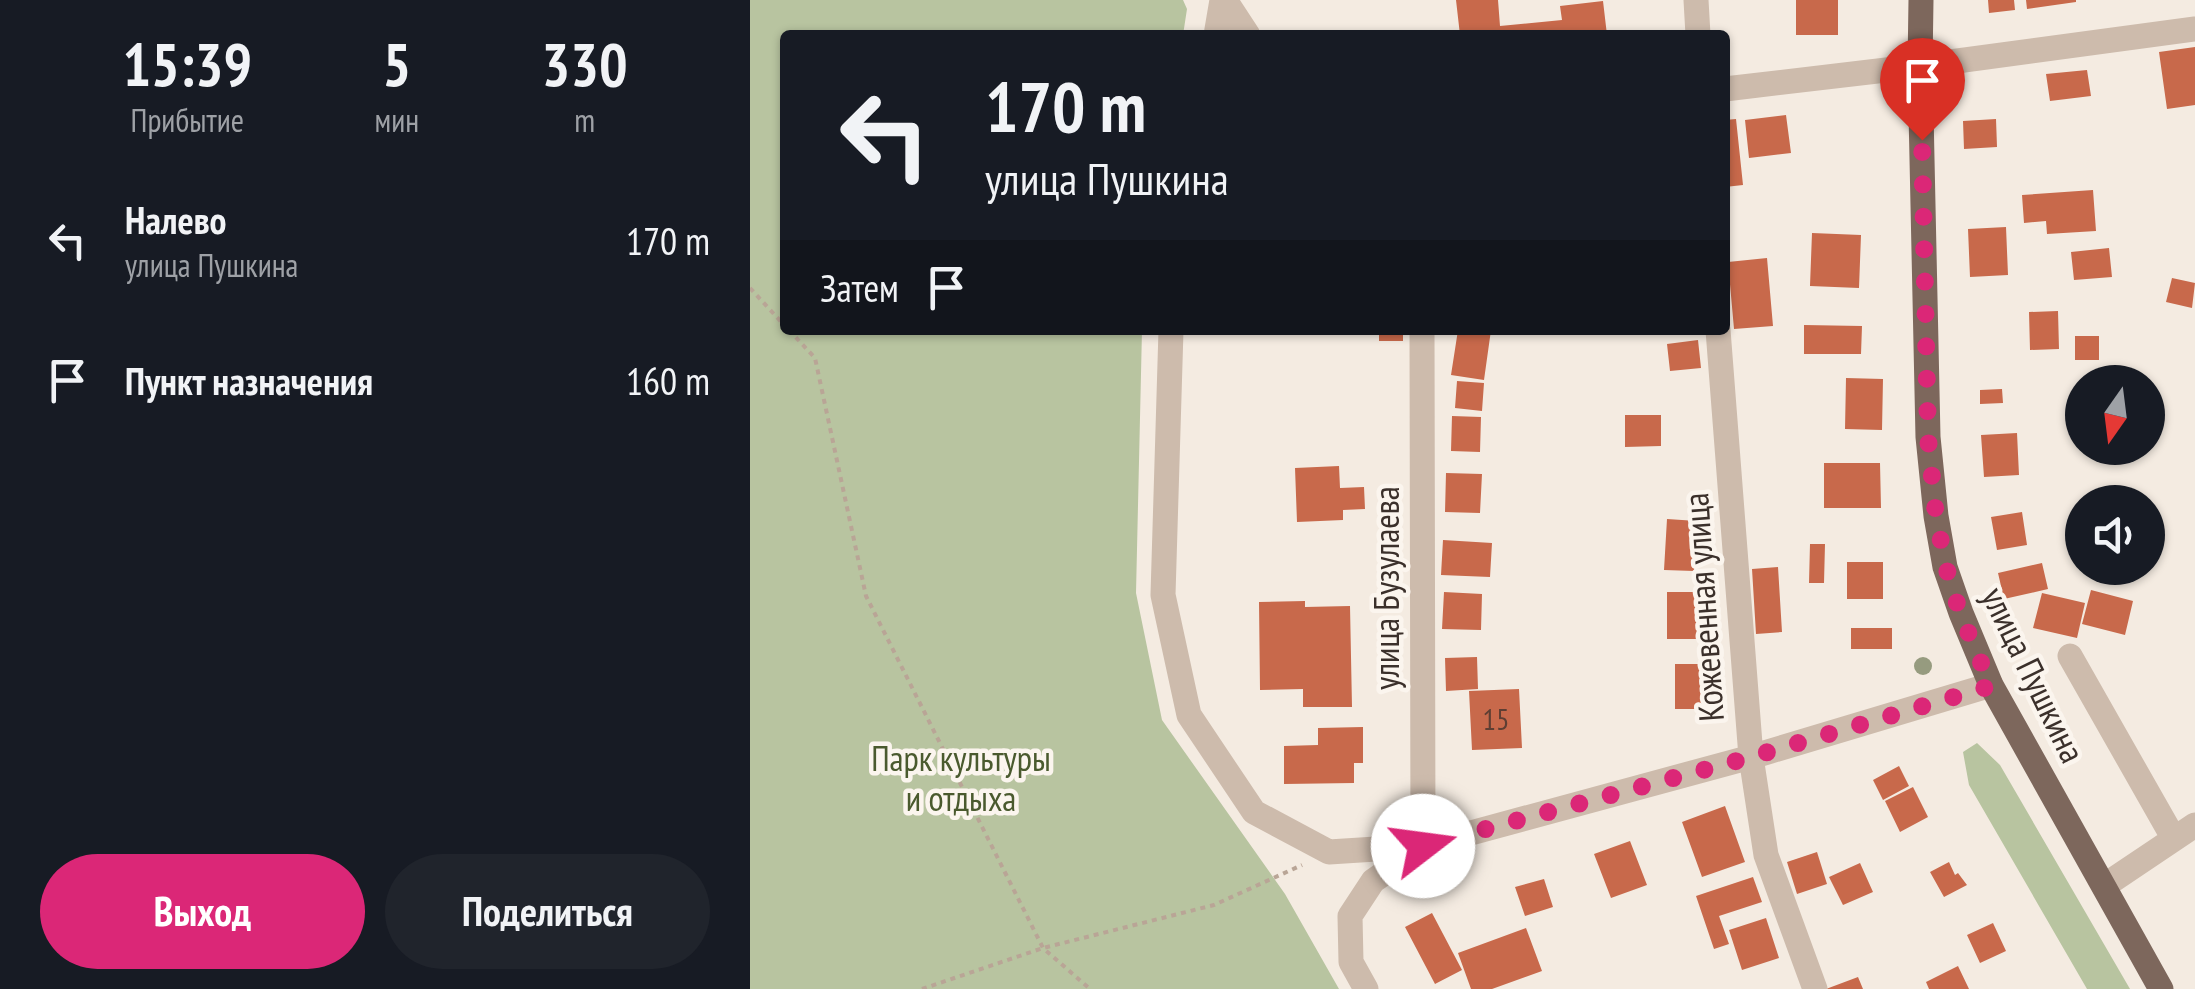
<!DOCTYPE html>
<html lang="ru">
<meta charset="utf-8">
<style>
body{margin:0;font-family:"PT Sans Narrow",sans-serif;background:#20242c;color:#f1f3f6;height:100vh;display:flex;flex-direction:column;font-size:38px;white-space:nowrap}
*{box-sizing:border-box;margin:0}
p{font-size:32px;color:#9ea1a6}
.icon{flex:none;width:55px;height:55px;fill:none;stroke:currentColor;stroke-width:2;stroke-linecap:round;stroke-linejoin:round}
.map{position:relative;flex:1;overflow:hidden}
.panel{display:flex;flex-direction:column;background:#171b24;width:750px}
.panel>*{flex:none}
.hud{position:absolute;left:30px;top:30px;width:950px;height:305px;border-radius:10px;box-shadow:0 2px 8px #0004;background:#171b24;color:#f1f3f6;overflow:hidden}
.needle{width:65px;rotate:194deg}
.tools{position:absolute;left:1315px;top:365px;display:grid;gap:20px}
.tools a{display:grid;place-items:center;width:100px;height:100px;border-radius:50%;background:#171b24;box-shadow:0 2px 8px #0004;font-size:50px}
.pin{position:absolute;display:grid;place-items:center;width:85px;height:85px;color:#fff;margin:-102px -42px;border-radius:50% 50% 50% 0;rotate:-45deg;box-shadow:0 0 10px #0007}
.pin .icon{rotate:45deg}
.me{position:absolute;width:110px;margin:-55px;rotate:75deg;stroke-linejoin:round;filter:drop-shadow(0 0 8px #0008)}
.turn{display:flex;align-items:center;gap:35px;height:210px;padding:0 40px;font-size:45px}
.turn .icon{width:130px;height:130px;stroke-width:2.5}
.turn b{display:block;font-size:70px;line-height:85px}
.then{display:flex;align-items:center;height:95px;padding:0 40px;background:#0003;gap:20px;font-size:38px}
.eta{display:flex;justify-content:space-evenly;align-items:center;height:170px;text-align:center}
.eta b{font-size:60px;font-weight:600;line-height:70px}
.action{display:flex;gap:20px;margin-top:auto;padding:20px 40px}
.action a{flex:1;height:115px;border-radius:60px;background:#db2777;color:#fff;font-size:40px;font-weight:600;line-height:115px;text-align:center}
.action a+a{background:#20242c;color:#f1f3f6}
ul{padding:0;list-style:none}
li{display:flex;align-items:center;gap:30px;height:140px;padding:0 40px}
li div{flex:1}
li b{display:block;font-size:38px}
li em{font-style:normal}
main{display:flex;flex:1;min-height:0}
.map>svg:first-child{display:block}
</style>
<main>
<section class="panel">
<div class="eta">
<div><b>15:39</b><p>Прибытие</p></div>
<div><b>5</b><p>мин</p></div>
<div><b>330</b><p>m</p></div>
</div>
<ul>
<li><svg class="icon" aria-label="left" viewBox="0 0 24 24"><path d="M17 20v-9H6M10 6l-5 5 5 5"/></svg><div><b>Налево</b><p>улица Пушкина</p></div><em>170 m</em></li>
<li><svg class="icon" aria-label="arrive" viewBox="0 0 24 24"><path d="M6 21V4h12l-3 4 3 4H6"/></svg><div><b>Пункт назначения</b></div><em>160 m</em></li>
</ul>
<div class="action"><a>Выход</a><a>Поделиться</a></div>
</section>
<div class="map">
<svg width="1445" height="989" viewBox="0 0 1445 989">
<rect width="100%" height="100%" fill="#f4ebe1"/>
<!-- green -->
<path fill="#b8c4a0" d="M0 0H433L437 9 433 35H35V330H392L386 593 412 720 535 894 589 989H0Z
M1227 743 1250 765 1380 989H1337L1219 785 1213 752Z"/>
<!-- building -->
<path fill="#c8694b" d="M706 0H748L750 26 812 20 810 6 853 1 857 35H710Z
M1046 0H1088V35H1046Z
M1238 0H1264L1265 10 1239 13Z
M1276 0H1326V2L1277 9Z
M1445 47V105L1417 109 1409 52Z
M1337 70 1341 96 1300 101 1296 74Z
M1036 115 1041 153 999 158 995 120Z
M986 119 993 185 975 187V120Z
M1246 119 1247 147 1214 149 1213 121Z
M1343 190 1346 231 1297 234 1296 221 1274 223 1272 195Z
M1256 227 1258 275 1220 277 1218 229Z
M1062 233 1111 235 1109 288 1060 286Z
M1359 248 1362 277 1324 280 1321 252Z
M1017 258 1023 326 984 329 978 262Z
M1422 278 1445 283 1442 308 1416 302Z
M1308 311 1309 349 1280 350 1279 312Z
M1054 325 1112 326 1111 354H1054Z
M629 330H653V341H629Z
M708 330H741L734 380 701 375Z
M1325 336H1349V360H1325Z
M948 340 951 368 920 371 917 344Z
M1096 378 1133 379 1132 430 1095 429Z
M707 381 734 383 732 411 705 408Z
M1252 389 1253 403 1230 404V390Z
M875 415H911V446L875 447Z
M702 416 731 417 730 452 701 451Z
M1267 433 1269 475 1234 477 1231 435Z
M1074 463H1130L1131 508H1074Z
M589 466 590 488 614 487 615 509 593 510V520L547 522 545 468Z
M696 473 732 474 730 513 695 512Z
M1272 512 1277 545 1247 550 1241 517Z
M917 519 947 521 944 571 914 570Z
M693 540 742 543 740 577 691 575Z
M1060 544H1075L1074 583H1059Z
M1097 562H1133V599H1097Z
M1292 563 1298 589 1254 599 1248 573Z
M1028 567 1032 632 1006 634 1002 569Z
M1341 590 1383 601 1375 635 1332 624Z
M694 592 732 594 731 630 692 629Z
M917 592H966V639H917Z
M1292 593 1335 603 1327 638 1283 628Z
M555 601V607L600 606 602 707H553V689L510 690 509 602Z
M1101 628H1142V649H1101Z
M727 657 728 689 696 691 695 658Z
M925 664H968V709H925Z
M769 689 772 748 722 750 719 691Z
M613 727V763H604V783L534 784V746L568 745V728Z
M1149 766 1159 786 1133 800 1123 780Z
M1163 787 1178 817 1150 832 1135 801Z
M975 806 995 862 952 877 932 822Z
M880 841 897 885 861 898 844 854Z
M1067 852 1077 884 1047 894 1037 862Z
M1199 862 1205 875 1208 873 1217 885 1194 897 1180 872Z
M1110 863 1123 892 1093 905 1079 877Z
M1003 877 1012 902 969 916 979 944 964 949 946 896Z
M794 879 803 907 775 916 765 887Z
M682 913 712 970 685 984 655 927Z
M1016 918 1029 958 992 970 979 930Z
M1243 923 1256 951 1230 963 1217 935Z
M776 928 792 971 742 989H721L708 953Z
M1208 966 1219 989H1179L1176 982Z
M1108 977 1113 989H1076Z"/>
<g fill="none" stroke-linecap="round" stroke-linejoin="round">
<!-- path -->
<path stroke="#b9a596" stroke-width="4" stroke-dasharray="5 5" stroke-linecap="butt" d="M0 288 35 326
M39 330 65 358 116 596 293 948 340 989
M172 989 293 948 464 905 552 865"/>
<!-- minor -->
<path stroke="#cdbbac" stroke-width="25" d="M475 0 498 35
M946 0 948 35
M466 35 472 0
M975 89 1170 66 1445 29
M421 330 413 595 439 715 504 812 579 852 673 846 1001 757 1241 685
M672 330 673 846
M968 330 1001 757 1016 855 1065 989
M1320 656 1424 839
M1354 886 1445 825
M616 989 601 962 600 916 623 881 673 846"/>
<!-- major -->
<path stroke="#7d675c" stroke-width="25" d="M1171 0 1170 66 1178 437 1186 516 1195 567 1211 613 1241 685 1411 989"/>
</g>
<!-- trees -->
<circle fill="#969b7f" cx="1173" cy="666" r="9"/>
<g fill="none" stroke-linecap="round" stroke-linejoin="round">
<!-- route -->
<path stroke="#db2777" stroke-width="18" stroke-dasharray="0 32.4" d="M673 846 1001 757 1241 686 1210 613 1196 567 1186 516 1178 438 1172 140"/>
</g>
<g text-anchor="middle" stroke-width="9" stroke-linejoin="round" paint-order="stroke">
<!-- number labels -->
<g font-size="30" fill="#5e3e33">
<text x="746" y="730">15</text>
</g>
<!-- street labels -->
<g font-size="35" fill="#3b302b" stroke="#fbf5ee">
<text transform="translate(637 588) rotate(-90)" y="12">улица Бузулаева</text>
<text transform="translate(954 607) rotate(-94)" y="12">Кожевенная улица</text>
<text transform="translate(1283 675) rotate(64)" y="12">улица Пушкина</text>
</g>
<!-- park labels -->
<g font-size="35" fill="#4a5a2e" stroke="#fbf5ee">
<text x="211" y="771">Парк культуры<tspan x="211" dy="40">и отдыха</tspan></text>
</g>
</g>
</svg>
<div class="tools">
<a><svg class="needle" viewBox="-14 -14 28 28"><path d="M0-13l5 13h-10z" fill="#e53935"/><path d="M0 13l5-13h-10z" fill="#9ea1a6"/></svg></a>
<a><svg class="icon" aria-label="sound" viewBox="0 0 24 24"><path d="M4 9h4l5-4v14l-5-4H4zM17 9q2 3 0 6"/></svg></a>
</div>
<div class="pin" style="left:1172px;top:140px;background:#d93025"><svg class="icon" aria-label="arrive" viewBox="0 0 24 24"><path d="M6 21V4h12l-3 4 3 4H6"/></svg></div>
<svg class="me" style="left:673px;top:846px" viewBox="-20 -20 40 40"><circle r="19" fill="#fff"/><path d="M0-13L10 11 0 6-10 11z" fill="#db2777"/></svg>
<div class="hud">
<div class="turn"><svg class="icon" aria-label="left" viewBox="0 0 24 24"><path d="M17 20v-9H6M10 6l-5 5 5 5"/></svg><div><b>170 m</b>улица Пушкина</div></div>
<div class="then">Затем<svg class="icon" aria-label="arrive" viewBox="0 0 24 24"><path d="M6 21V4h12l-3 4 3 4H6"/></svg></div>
</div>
</div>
</main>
